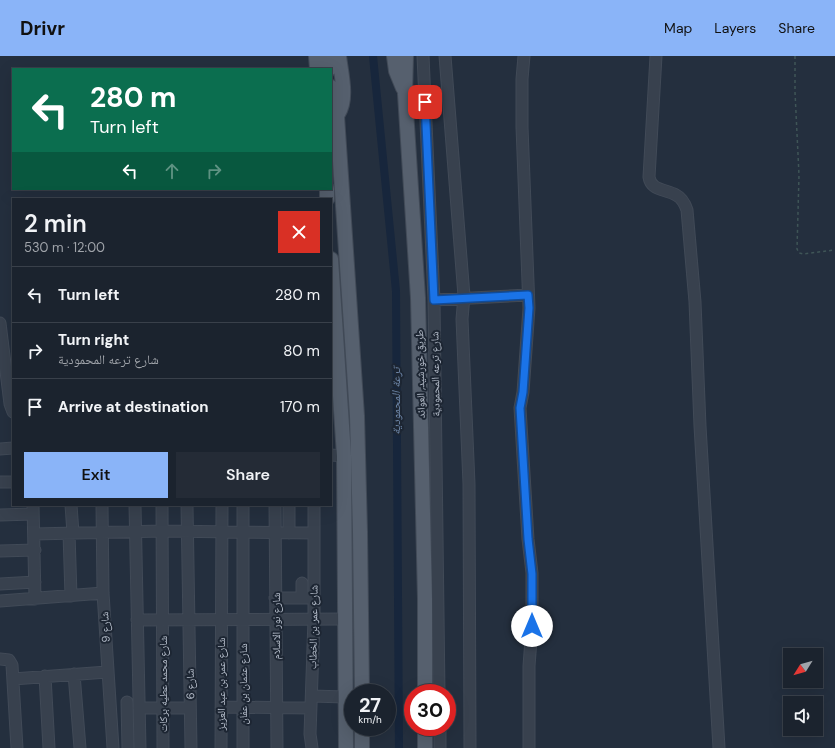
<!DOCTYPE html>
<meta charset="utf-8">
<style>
body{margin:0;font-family:"DM Sans","Noto Naskh Arabic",sans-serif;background:#242b36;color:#f1f3f6;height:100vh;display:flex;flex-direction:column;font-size:15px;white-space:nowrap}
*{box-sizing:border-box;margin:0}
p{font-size:13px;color:#a0a4aa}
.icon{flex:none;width:22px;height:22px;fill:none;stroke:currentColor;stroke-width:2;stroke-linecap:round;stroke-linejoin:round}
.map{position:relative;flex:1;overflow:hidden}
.side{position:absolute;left:12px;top:142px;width:320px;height:308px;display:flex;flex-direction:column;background:#1b232e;border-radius:0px;box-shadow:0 4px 16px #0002,0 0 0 1px #39404a}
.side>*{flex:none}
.guide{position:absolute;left:12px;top:12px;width:320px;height:122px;border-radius:0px;box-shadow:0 4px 16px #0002,0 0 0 1px #39404a;background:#0b6e4f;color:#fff;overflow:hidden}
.needle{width:26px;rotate:233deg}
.buttons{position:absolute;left:783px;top:592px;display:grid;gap:8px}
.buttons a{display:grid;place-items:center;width:40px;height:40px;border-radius:0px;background:#1b232e;box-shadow:0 4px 16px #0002,0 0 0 1px #39404a;font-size:20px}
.speed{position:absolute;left:344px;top:628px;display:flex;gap:8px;font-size:20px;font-weight:700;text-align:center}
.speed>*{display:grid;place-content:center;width:52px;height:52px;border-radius:50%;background:#1b232e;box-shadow:0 4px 16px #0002,0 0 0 1px #39404a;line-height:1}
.speed small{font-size:10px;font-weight:400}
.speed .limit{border:6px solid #d22;background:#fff;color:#111}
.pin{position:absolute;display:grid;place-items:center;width:34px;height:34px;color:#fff;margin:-17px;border-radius:8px;box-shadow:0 2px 6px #0006}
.me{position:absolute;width:44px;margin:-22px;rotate:0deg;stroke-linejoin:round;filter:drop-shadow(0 0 3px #0008)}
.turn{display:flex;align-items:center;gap:14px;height:84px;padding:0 12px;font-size:18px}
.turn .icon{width:52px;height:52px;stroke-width:2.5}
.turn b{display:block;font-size:28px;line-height:34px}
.lanes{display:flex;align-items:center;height:38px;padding:0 12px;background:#0003;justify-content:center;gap:20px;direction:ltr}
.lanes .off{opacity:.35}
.round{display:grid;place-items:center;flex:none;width:42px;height:42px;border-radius:0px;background:#242b36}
.summary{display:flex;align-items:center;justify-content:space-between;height:68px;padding:0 12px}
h1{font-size:24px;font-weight:600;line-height:30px}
.action{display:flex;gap:8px;margin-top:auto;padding:8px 12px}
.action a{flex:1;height:46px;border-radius:0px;background:#8ab4f8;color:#111;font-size:16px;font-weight:600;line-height:46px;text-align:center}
.action a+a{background:#242b36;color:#f1f3f6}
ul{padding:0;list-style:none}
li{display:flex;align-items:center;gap:12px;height:56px;padding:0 12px;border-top:1px solid #39404a}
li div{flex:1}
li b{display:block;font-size:15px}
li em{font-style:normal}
header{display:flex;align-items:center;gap:24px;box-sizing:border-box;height:56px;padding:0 20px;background:#8ab4f8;color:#111}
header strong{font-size:19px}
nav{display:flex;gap:22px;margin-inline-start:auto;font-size:14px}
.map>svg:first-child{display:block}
</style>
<header>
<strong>Drivr</strong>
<nav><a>Map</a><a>Layers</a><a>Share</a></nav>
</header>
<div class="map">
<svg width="835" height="692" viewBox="0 0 835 692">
<rect width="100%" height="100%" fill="#242f3e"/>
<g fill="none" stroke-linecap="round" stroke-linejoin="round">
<!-- canal -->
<path stroke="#17263c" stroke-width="8" d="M373 0 396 235 399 692"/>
<defs>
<path id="minor" d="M423 0 434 244 439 637
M445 0 464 240 462 263 469 428 470 692
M524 0 522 23V71L529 252 523 336 520 352 528 483 532 517V570L529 610V692
M656 0 649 121C651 135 666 133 676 139 682 142 685 148 687 154L695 246 700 370 719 692
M434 244 528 239
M0 267 10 348 13 356
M0 393 13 392
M331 399 344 400
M0 426H13
M33 449 35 543
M71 449 73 477
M102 449 103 537 113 692
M135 449 140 692
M162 449 163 692
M187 449 191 692
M275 449 277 692
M289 449V477
M0 459 33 458
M69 477 71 540
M34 478 162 475 314 477
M0 495 35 494
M302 527V542
M0 528 35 526
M275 542H314
M0 545 103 537
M137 564 345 563
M0 603 9 604 12 609 17 692
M74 618 80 692
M45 620 49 692
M13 623 107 616
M312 640 345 641
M127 646 128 692
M221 651 311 652
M139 652H190
M440 671V692
M221 692 222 449
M243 692V449
M312 692 310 678 314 563V449"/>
<path id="major" d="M316 0 317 13
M327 0 329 13
M394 0 396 15 403 32
M406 0 405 38 418 242 425 543V637
M331 31 337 60 357 360 360 476 362 637
M338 58C348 42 341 18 339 0
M327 133V143
M331 203 344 400 346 692
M362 671V692
M425 671V692"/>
</defs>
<!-- minor casing -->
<use href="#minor" stroke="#414a57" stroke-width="13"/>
<!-- major casing -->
<use href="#major" stroke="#414a57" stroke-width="16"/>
<!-- path -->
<path stroke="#3f5557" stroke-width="1.5" stroke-dasharray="3 3" stroke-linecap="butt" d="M795 0V36L799 119 797 193 799 197 803 198 835 194"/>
<!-- minor -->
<use href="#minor" stroke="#38414e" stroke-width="11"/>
<!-- major -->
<use href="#major" stroke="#56606e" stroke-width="14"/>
</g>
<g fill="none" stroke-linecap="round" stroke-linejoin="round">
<defs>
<path id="route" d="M425 46 434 244 528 239 529 252 523 336 520 352 528 483 532 518V570"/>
</defs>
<!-- route casing -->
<use href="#route" stroke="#114b97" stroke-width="10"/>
<!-- route -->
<use href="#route" stroke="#1a73e8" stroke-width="7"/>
</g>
<g text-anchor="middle" stroke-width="4" stroke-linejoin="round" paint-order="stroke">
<!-- street labels -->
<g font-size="11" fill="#b4bcc9" stroke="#1d2633">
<text transform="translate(420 318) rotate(-91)" y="4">طريق خورشيد, العوائد</text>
<text transform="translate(435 318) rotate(-91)" y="4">شارع ترعه المحمودية</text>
<text transform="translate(276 570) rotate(-90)" y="4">شارع نور الاسلام</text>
<text transform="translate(105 571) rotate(-93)" y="4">شارع 9</text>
<text transform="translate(313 571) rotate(-89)" y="4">شارع عمر بن الخطاب</text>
<text transform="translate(163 628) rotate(-90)" y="4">شارع محمد عطيه بركات</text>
<text transform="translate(190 628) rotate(-91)" y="4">شارع 6</text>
<text transform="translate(221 628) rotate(-90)" y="4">شارع عمر بن عبد العزيز</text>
<text transform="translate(243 628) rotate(-90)" y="4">شارع عثمان بن عفان</text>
</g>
<!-- water labels -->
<g font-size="12" font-style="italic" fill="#6d86a8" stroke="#1d2633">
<text transform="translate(396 345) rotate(-90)" y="4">ترعة المحمودية</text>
</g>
</g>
</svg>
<div class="buttons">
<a><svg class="needle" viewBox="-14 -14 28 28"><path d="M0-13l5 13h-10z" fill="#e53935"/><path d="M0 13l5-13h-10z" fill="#a0a4aa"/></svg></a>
<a><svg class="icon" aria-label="sound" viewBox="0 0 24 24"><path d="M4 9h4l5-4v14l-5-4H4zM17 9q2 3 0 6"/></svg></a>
</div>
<div class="speed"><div>27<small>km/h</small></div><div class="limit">30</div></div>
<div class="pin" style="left:425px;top:46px;background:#d93025"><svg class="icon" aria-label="arrive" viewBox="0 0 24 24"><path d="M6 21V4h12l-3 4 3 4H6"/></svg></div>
<svg class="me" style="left:532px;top:570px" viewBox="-20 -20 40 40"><circle r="19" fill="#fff"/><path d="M0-13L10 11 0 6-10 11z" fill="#1a73e8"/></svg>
<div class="guide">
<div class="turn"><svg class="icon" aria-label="left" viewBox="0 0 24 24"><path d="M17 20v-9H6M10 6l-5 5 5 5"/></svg><div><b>280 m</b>Turn left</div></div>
<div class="lanes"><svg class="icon" aria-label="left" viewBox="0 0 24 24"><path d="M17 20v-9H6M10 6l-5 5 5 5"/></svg><svg class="icon off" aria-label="ahead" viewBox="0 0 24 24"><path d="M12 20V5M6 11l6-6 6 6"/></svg><svg class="icon off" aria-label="right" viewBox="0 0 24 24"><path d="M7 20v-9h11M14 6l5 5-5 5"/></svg></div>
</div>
<section class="side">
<div class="summary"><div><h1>2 min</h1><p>530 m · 12:00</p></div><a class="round" style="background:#d93025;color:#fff"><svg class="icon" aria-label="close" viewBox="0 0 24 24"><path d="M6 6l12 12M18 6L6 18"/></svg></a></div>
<ul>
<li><svg class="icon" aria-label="left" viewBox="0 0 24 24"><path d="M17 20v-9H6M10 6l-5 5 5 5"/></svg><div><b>Turn left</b></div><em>280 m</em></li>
<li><svg class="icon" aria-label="right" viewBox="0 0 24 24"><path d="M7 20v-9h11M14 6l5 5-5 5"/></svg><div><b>Turn right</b><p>شارع ترعه المحمودية</p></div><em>80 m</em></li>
<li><svg class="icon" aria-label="arrive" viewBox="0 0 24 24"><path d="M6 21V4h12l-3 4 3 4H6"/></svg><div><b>Arrive at destination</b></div><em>170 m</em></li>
</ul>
<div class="action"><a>Exit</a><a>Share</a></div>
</section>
</div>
